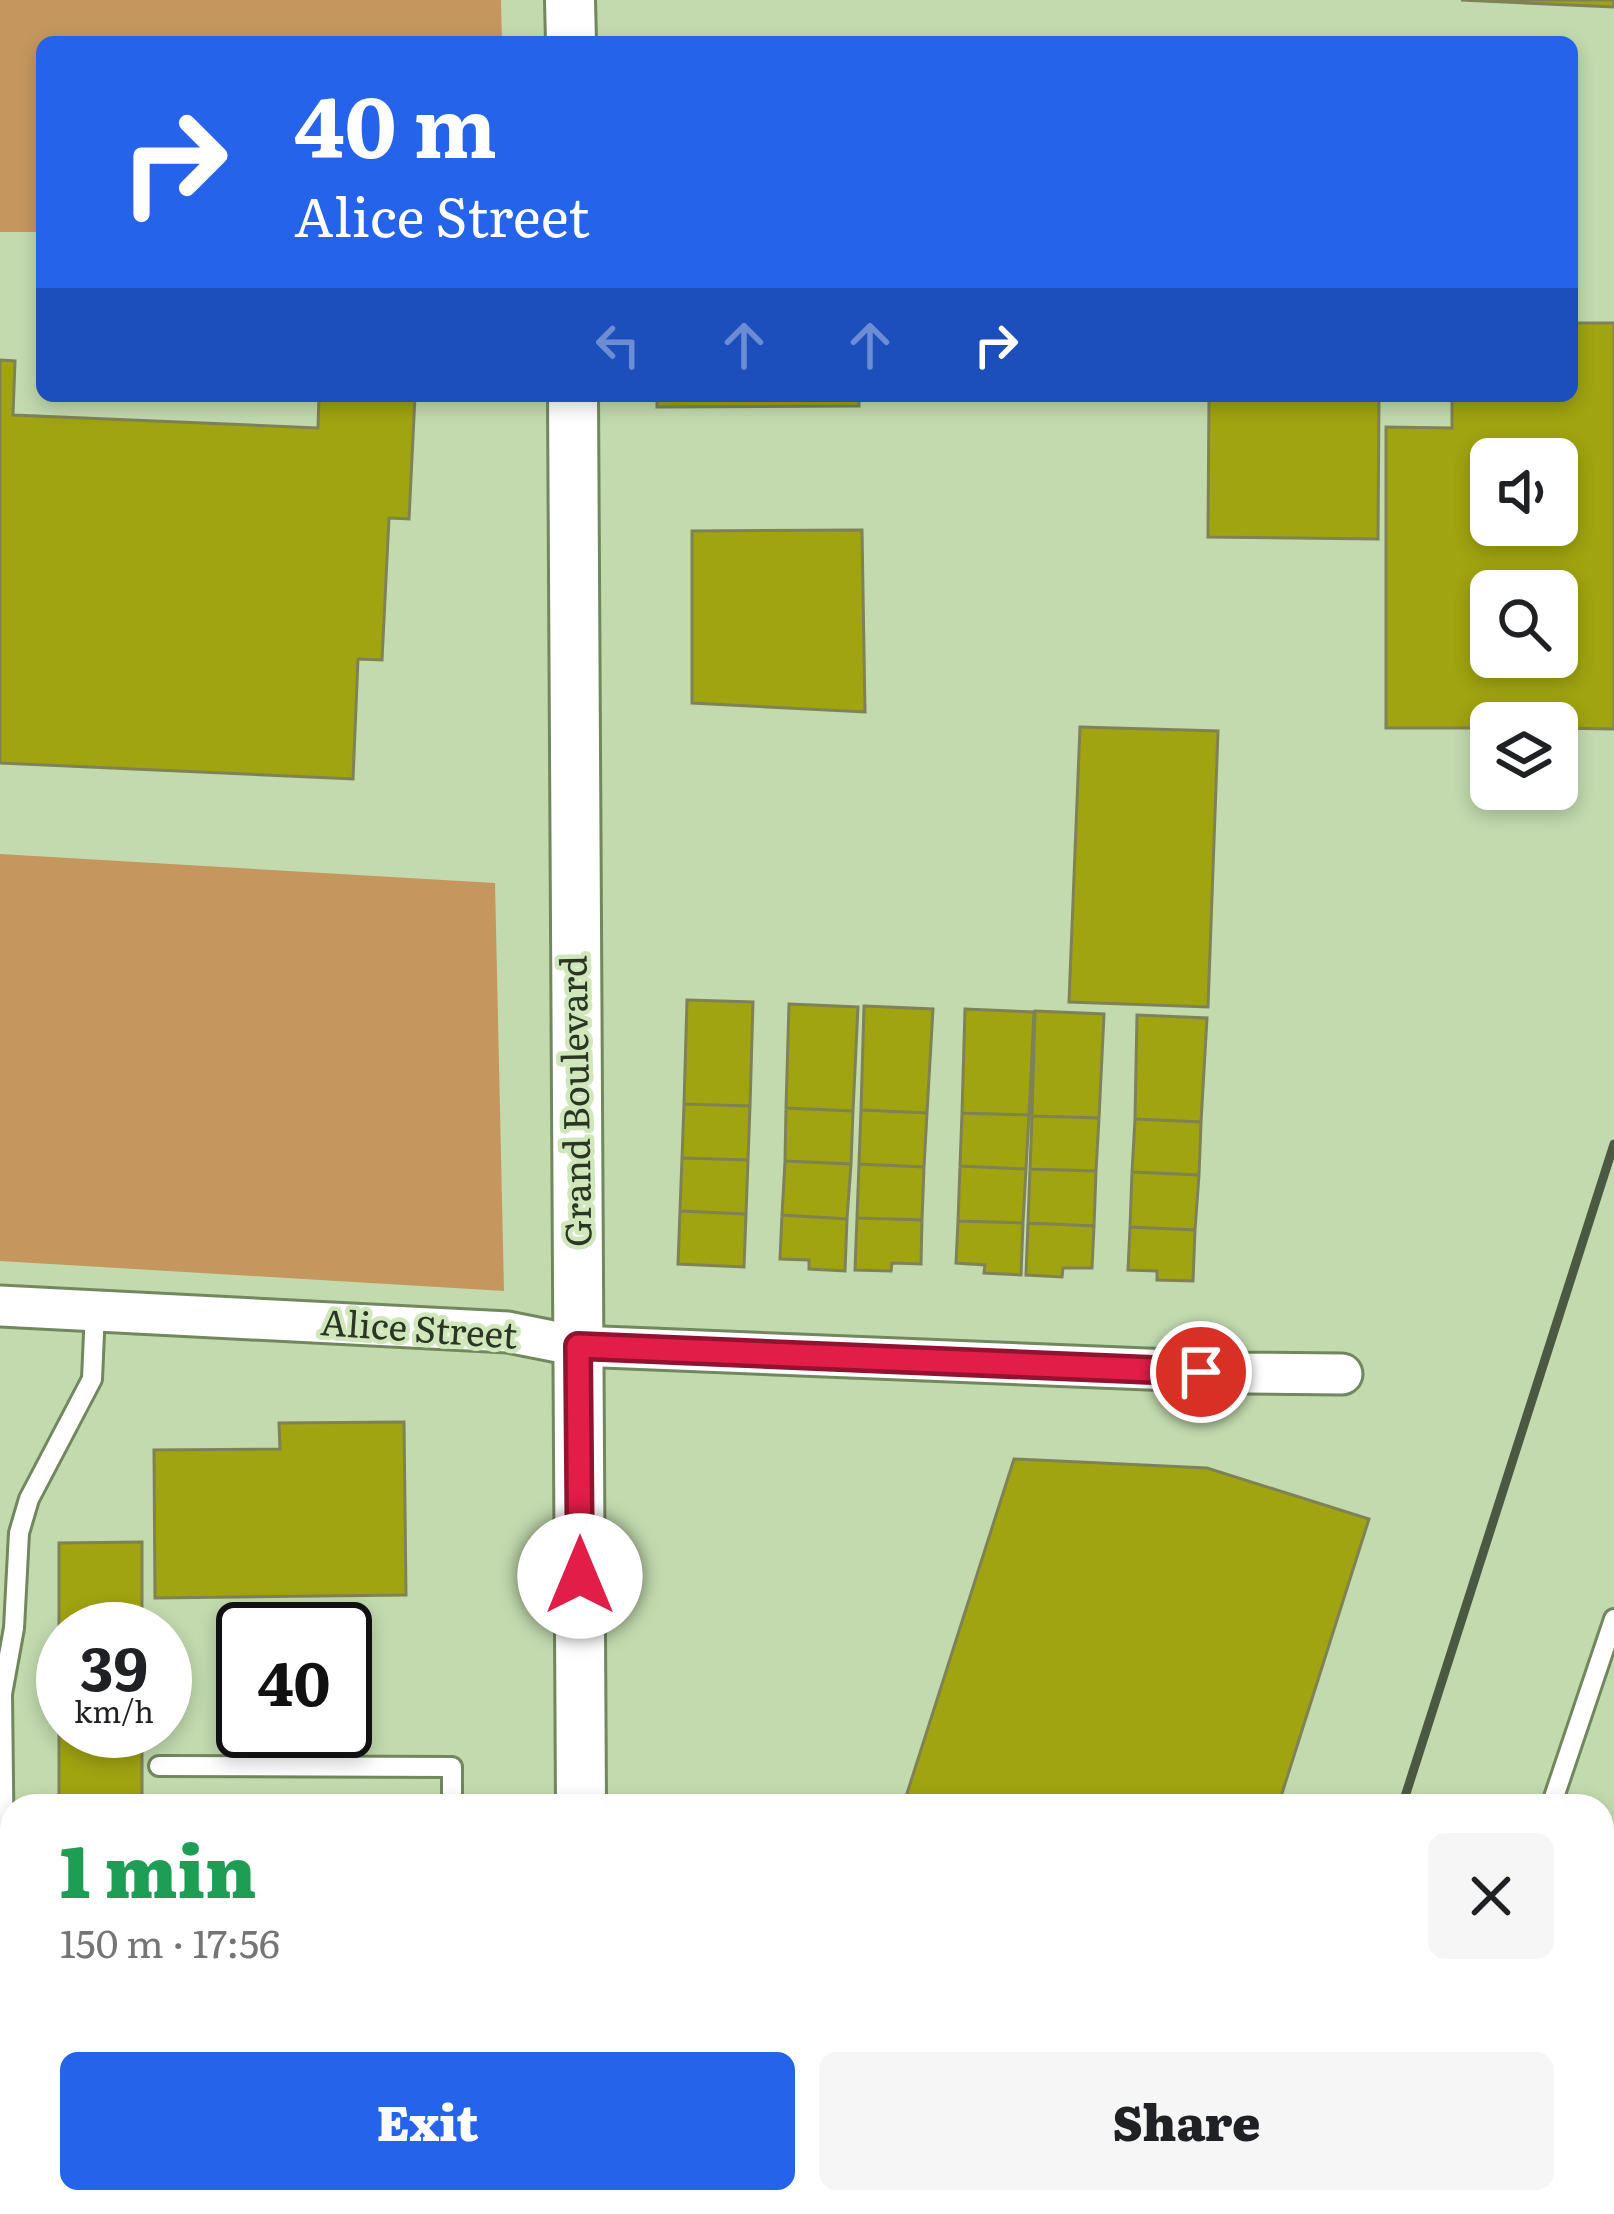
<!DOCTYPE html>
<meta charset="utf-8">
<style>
body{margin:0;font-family:Literata,serif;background:#f6f6f6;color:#202124;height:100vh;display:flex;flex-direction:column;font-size:45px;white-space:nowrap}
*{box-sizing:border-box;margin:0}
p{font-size:39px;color:#757577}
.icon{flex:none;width:66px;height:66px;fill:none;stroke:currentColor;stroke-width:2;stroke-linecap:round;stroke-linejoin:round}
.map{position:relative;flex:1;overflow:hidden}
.details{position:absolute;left:0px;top:1794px;width:1614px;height:420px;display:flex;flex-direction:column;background:#fff;border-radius:36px 36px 0 0;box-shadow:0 6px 18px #0003}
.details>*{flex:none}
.guide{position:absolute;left:36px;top:36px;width:1542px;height:366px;border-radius:18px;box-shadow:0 6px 18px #0003;background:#2563eb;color:#fff;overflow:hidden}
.controls{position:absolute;left:1470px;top:438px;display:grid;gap:24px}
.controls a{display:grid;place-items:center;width:108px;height:108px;border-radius:18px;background:#fff;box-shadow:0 6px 18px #0003;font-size:60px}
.speed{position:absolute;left:36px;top:1602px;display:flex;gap:24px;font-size:60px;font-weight:700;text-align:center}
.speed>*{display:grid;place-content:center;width:156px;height:156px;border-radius:50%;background:#fff;box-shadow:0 6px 18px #0003;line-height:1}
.speed small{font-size:30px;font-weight:400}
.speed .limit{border:6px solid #111;border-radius:18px;background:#fff;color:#111}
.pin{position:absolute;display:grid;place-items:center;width:102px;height:102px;color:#fff;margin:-51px;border:6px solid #fff;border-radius:50%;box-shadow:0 3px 12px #0007}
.me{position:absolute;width:132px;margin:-66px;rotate:0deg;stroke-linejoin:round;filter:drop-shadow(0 0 9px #0008)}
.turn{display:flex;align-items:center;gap:42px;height:252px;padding:0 60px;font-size:54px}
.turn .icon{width:156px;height:156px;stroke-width:2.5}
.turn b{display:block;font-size:84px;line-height:102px}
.lanes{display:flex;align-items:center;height:114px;padding:0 60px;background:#0003;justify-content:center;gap:60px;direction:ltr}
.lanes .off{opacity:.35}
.round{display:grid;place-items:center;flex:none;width:126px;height:126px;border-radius:18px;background:#f6f6f6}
.head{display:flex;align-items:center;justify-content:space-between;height:204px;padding:0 60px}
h1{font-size:72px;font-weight:800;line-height:90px;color:#1e9e55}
.primary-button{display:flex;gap:24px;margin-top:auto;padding:24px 60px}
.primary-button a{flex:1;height:138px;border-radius:18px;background:#2563eb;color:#fff;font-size:48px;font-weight:800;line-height:138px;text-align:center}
.primary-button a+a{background:#f6f6f6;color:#202124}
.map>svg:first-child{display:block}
</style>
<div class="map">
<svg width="1614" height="2214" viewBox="0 0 1614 2214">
<rect width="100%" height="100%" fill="#c2daae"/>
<!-- green -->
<path fill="#c5975f" d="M0 0H501L502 42H42V232H0Z
M0 854 495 883 504 1291 0 1261Z"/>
<!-- building -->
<path fill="#a0a410" stroke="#7f8254" stroke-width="3" fill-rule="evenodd" d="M1461 0H1614V7Z
M1572 323H1614V729L1557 728V723H1491V728H1386V427L1452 428V396H1572ZM1491 459H1557V525H1491ZM1491 591H1557V657H1491Z
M0 360 15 361 13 415 318 428 319 396H415L409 519 389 518 382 660 358 659 353 779 0 763Z
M657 396H859V406L657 407Z
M1209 396H1379L1378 539 1208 537Z
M862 530 865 712 692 703V531Z
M1080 727 1218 731 1208 1007 1069 1002Z
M687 1000 753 1002 750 1106 684 1104Z
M789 1004 858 1007 853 1111 786 1108Z
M864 1006 933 1009 927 1113 861 1110Z
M965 1009 1034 1012 1029 1115 962 1113Z
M1035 1011 1104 1014 1099 1118 1032 1116Z
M1137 1015 1207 1018 1201 1122 1135 1119Z
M684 1104 750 1106 748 1160 682 1158Z
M786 1108 853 1111 851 1164 785 1161Z
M861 1110 927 1113 924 1167 859 1164Z
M962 1113 1029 1115 1026 1169 960 1166Z
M1032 1116 1099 1118 1096 1171 1030 1169Z
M1135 1119 1201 1122 1199 1175 1132 1172Z
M682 1158 748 1160 746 1214 680 1211Z
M785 1161 851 1164 847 1219 782 1215Z
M859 1164 924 1167 922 1220 857 1218Z
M960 1166 1026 1169 1023 1223 958 1221Z
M1030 1169 1096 1171 1094 1226 1028 1223Z
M1132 1172 1199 1175 1195 1230 1130 1227Z
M680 1211 746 1214 744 1267 678 1264Z
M782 1215 847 1219 845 1271 809 1269V1260L780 1259Z
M857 1218 922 1220 921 1264 892 1263 891 1271 855 1270Z
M958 1221 1023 1223 1021 1275 984 1273 985 1265 956 1263Z
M1028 1223 1094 1226 1092 1268H1063L1062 1277 1026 1275Z
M1130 1227 1195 1230 1193 1281 1157 1280V1271L1128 1270Z
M404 1422 406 1595 155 1598 154 1450 280 1449 279 1423Z
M1014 1459 1207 1468 1369 1519 1278 1806H903Z
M142 1542V1629H63V1731H142V1801H59V1543Z
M302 1800V1806H59V1801Z
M1602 2048 1614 2053V2121L1602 2128Z
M1614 2182V2214H1604L1598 2202H1602V2188Z
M59 2202H388L387 2214H59Z
M830 2202H1152L1148 2214H826Z
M1371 2202H1514L1521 2214H1367Z"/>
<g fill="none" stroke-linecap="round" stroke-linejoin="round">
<defs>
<path id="service" d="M159 1766 452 1767V1806
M1551 1806 1614 1619
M1602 1903 1614 1906
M12 2110 6 2039 2 1694 14 1628 19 1533 29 1499 92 1379 95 1311
M20 2202 21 2214
M450 2202V2214"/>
<path id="minor" d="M0 1306 508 1332 578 1346 1247 1373 1342 1374"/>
<path id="tertiary" d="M570 0 571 42
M573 396 581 1806
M583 2202V2214"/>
</defs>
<!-- service casing -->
<use href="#service" stroke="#71875e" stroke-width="24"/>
<!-- minor casing -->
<use href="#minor" stroke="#71875e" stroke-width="45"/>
<!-- tertiary casing -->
<use href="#tertiary" stroke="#71875e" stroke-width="54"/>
<!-- service -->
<use href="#service" stroke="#fff" stroke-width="18"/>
<!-- minor -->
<use href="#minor" stroke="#fff" stroke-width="39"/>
<!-- tertiary -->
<use href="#tertiary" stroke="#fff" stroke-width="48"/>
<!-- rail -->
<path stroke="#4c5942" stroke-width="9" d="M1402 1806 1614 1144
M1272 2214 1275 2202"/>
</g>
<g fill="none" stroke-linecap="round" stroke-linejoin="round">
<defs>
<path id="route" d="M580 1576 578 1346 1201 1372"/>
</defs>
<!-- route casing -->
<use href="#route" stroke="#92132f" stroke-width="30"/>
<!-- route -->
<use href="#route" stroke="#e11d48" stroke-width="21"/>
</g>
<g text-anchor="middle" stroke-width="9" stroke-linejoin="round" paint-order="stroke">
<!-- street labels -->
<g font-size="36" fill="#2b3523" stroke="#cfe7bb">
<text transform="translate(576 1101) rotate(-91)" y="13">Grand Boulevard</text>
<text transform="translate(419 1329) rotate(4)" y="13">Alice Street</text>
</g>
</g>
</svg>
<div class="controls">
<a><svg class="icon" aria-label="sound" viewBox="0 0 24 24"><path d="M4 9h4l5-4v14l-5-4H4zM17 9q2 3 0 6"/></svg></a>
<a><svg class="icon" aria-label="search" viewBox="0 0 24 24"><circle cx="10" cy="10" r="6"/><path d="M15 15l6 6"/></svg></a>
<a><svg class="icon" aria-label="layers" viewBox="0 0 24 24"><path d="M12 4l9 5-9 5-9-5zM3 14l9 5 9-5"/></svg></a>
</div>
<div class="speed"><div>39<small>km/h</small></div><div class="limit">40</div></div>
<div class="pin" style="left:1201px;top:1372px;background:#d93025"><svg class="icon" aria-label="arrive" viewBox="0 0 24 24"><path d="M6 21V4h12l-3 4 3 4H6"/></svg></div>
<svg class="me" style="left:580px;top:1576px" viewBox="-20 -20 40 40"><circle r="19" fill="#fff"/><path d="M0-13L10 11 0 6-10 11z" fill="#e11d48"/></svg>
<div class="guide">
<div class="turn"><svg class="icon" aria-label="right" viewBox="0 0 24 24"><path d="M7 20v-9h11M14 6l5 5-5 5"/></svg><div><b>40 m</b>Alice Street</div></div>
<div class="lanes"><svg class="icon off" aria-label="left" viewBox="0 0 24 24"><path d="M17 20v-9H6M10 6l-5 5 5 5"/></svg><svg class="icon off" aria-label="ahead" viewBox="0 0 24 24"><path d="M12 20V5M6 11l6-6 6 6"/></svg><svg class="icon off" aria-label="ahead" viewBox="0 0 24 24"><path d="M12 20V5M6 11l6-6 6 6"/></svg><svg class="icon" aria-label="right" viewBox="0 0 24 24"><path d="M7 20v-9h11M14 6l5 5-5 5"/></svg></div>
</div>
<section class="details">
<div class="head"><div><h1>1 min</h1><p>150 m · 17:56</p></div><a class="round"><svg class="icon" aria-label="close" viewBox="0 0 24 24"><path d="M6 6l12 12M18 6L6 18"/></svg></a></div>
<div class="primary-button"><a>Exit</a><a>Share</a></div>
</section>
</div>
